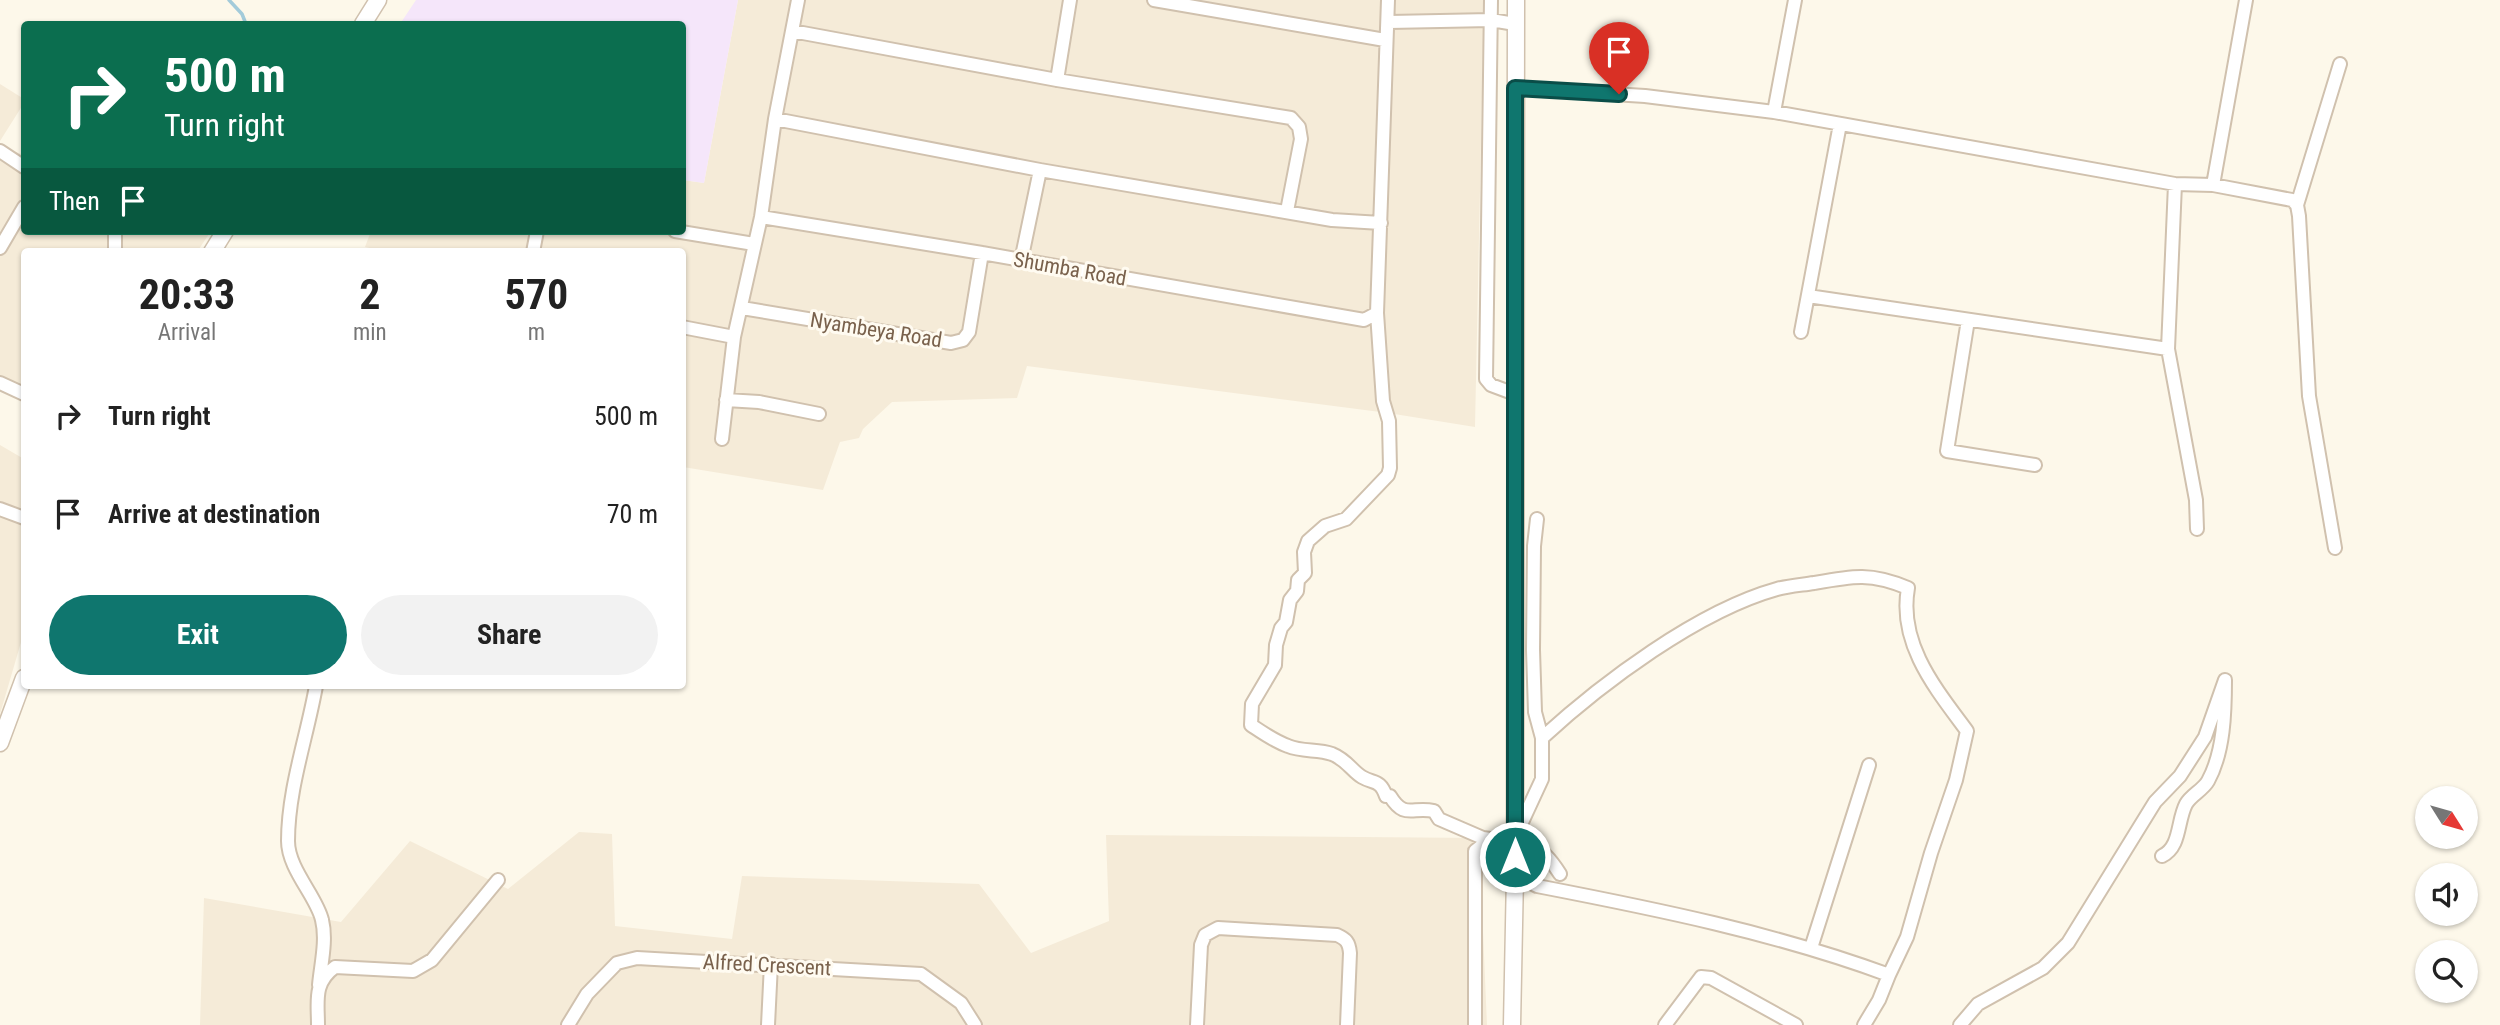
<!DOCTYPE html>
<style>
body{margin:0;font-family:"Roboto Condensed",sans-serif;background:#f2f2f2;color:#222;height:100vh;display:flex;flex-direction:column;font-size:26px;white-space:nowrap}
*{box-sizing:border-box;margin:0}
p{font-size:23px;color:#767676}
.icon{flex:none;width:38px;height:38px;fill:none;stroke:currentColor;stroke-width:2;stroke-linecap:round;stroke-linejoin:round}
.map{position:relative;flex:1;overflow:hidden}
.drawer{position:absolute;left:21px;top:248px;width:665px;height:441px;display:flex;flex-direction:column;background:#fff;border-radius:7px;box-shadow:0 2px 5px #0004}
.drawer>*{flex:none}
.guide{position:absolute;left:21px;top:21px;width:665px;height:214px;border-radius:7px;box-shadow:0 2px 5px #0004;background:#0b6e4f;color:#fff;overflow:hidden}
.needle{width:46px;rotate:127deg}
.buttons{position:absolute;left:2415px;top:786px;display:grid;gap:14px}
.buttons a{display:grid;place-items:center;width:63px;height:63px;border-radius:50%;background:#fff;box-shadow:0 2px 5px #0004;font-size:35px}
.pin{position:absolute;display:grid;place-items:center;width:60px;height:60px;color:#fff;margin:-72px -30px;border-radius:50% 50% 50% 0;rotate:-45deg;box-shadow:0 0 7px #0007}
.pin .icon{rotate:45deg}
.me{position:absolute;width:77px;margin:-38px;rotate:0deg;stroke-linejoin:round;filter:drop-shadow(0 0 5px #0008)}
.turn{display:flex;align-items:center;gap:24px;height:147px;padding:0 28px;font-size:32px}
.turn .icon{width:91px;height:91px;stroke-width:2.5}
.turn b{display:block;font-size:49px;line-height:60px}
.then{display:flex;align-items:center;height:66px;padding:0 28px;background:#0003;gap:14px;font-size:26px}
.eta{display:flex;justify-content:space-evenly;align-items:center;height:119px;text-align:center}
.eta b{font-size:42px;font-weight:700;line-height:49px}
.button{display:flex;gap:14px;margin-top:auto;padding:14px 28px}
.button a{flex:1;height:80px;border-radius:42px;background:#0f766e;color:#fff;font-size:28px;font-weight:700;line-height:80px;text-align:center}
.button a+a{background:#f2f2f2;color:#222}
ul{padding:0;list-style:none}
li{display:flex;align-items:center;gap:21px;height:98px;padding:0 28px}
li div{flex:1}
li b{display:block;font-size:26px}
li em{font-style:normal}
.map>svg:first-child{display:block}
</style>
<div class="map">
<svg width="2500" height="1025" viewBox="0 0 2500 1025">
<rect width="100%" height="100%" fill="#fdf8ea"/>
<!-- residential -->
<path fill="#f5ebd8" d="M738 0H1484L1475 427 1388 413 1027 366 1017 398 892 402 863 429 859 438 840 442 823 490 683 467 682 252H387L365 247 371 231H682L683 180 704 183Z
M0 84 24 99V103L0 141Z
M0 146 24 155V231H211L197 252H24V401L0 391Z
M0 445 24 459V632L0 714Z
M579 832 612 834 615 926 732 939 742 876 979 884 1031 953 1109 921 1106 835 1479 838 1487 1025H200L204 898 341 922 410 841 508 889Z"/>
<!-- education -->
<path fill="#f5e6fa" d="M416 0H738L704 183 683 180 682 24H400Z"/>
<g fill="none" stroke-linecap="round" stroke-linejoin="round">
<!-- stream -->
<path stroke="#a3cbda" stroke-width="3.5" d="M229 0 242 14 246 24"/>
<defs>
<path id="minor" d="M1154 0 1385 40
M1388 0 1377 313 1383 401 1389 421 1390 468 1388 475 1346 519 1325 526 1308 541 1304 552 1305 573 1298 580 1297 591 1290 600 1286 622 1281 628 1276 645 1275 665 1252 704 1251 725C1263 733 1274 741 1288 746 1302 752 1318 749 1332 754 1347 760 1352 771 1362 777 1374 784 1380 779 1386 796H1390C1405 820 1412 806 1434 811L1439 819 1483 838 1490 839
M1491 0 1486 379 1491 385 1515 394
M1389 22 1491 20 1515 24
M792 31 1057 80 1291 118 1299 127 1301 139 1287 211
M1057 80 1070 0
M1515 88 1645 96 1774 112 2175 184 2213 185 2292 200 2297 205 2299 216 2309 396 2335 548
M1774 112 1795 0
M775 119 1040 170 1332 220 1381 223
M0 151 24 167
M2213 185 2246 0
M2297 205 2340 64
M761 217 982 253 1364 320 1377 313
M675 231 754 244
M0 248 24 207
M115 252V231
M533 252 537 231
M1021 261 1040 170
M1808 296 2168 349 2175 184
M742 308 951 343 963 340 969 332 982 253
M1968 320 1947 451 2035 465
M682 327 734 337
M1801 332 1840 124
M2168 349 2196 500 2197 529
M0 383 24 394
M726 400 759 402 819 414
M722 439 734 337 761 217 775 119 798 0
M0 509 24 518
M1537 519 1534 546 1533 650 1535 712 1542 738
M316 686C307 737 288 789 288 841 288 869 317 897 322 920 327 940 321 964 319 985
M1517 833 1542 779V738C1602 683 1698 611 1777 589 1788 586 1801 585 1814 583 1852 576 1871 572 1908 588 1898 644 1936 689 1967 731L1956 780 1931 853 1907 937 1889 975
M1515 875 1537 886C1656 909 1775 933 1889 975L1879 1000 1864 1025
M1811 948 1869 765
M318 1025C318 1001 313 983 335 967L413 971 432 960 498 880
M568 1025 587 994 617 963 637 958 921 974 961 1003 975 1025
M768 1025 771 964
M1197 1025 1201 945 1205 935 1218 928 1337 935C1346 939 1349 942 1350 953L1347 1025
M1475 1025V851L1490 839C1526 839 1540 842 1560 874
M1665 1025 1701 977 1711 978 1796 1025
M1960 1025 1978 1004 2043 968 2068 943 2155 802 2180 776 2205 737 2225 680C2225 712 2224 752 2208 781 2203 790 2191 795 2186 804 2177 821 2181 847 2162 856"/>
<path id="tertiary" d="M363 24 378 0
M212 252 225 231
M0 743 24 678
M1512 1025 1515 875 1516 0"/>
</defs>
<!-- minor casing -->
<use href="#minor" stroke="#d0c1ae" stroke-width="16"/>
<!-- tertiary casing -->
<use href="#tertiary" stroke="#d0c1ae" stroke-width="19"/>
<!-- minor -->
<use href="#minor" stroke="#fff" stroke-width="12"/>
<!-- tertiary -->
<use href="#tertiary" stroke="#fff" stroke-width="16"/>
</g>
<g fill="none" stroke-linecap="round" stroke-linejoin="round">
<defs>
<path id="route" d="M1515 857V88L1619 94"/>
</defs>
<!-- route casing -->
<use href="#route" stroke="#0a4d48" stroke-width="18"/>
<!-- route -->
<use href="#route" stroke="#0f766e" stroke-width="12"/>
</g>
<g text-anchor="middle" stroke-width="6" stroke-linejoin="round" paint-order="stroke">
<!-- street labels -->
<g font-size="21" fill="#79614c" stroke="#fffbf1">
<text transform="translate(1070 269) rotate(10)" y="7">Shumba Road</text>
<text transform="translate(876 330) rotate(9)" y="7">Nyambeya Road</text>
<text transform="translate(767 965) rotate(3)" y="7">Alfred Crescent</text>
</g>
</g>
</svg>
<div class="buttons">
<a><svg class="needle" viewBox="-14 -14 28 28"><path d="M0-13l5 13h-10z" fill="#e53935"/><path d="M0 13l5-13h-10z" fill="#767676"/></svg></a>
<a><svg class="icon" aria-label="sound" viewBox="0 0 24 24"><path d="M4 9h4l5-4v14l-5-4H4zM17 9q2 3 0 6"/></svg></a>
<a><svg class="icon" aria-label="search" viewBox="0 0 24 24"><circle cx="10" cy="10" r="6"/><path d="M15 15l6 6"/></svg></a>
</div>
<div class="pin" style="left:1619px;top:94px;background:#d93025"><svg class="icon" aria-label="arrive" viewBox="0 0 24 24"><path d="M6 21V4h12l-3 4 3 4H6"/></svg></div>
<svg class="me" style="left:1515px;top:857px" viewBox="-20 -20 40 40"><circle r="17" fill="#0f766e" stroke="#fff" stroke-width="3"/><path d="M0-11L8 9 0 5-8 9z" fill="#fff"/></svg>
<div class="guide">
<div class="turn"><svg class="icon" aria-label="right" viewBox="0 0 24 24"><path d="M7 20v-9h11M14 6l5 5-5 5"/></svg><div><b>500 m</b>Turn right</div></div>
<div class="then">Then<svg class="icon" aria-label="arrive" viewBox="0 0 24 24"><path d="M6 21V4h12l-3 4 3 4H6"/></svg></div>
</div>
<section class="drawer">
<div class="eta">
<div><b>20:33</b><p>Arrival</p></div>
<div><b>2</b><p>min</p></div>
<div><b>570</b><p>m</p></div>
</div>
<ul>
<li><svg class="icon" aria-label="right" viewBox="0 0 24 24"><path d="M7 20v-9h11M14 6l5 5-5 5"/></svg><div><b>Turn right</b></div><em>500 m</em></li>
<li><svg class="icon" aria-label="arrive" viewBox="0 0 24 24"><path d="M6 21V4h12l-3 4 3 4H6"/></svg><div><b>Arrive at destination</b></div><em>70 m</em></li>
</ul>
<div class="button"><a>Exit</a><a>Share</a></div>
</section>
</div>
